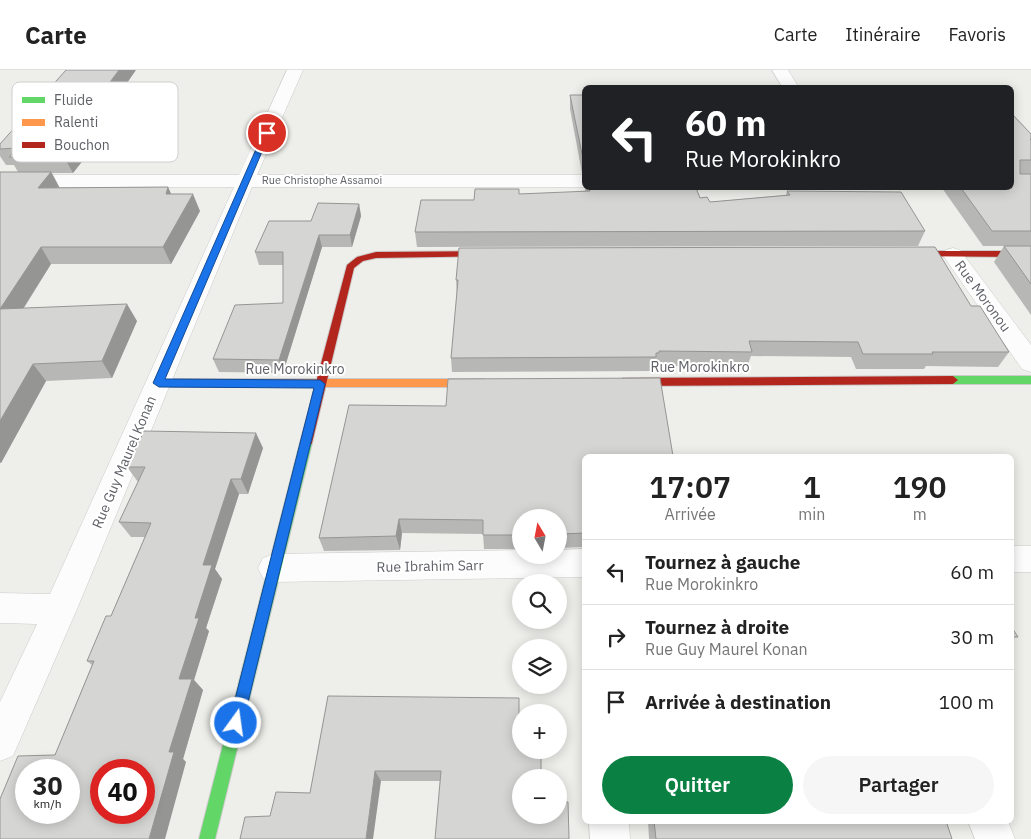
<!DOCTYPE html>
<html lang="fr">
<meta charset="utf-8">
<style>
body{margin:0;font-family:"IBM Plex Sans",sans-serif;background:#f6f6f6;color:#222;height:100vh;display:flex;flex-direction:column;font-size:19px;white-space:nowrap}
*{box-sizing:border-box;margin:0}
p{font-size:16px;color:#767676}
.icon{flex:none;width:28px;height:28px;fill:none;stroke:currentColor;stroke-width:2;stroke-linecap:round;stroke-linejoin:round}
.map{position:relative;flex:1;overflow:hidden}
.drawer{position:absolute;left:582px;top:384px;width:432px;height:370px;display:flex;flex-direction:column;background:#fff;border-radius:8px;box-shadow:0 2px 12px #0003}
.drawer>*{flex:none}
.top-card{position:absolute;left:582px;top:15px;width:432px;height:105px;border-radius:8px;box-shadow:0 2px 12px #0003;background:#202124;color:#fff;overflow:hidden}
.needle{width:32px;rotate:350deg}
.controls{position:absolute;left:512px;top:439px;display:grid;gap:10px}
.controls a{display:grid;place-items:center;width:55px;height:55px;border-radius:50%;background:#fff;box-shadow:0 2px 12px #0003;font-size:25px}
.speed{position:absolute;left:15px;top:689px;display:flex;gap:10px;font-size:25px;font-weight:700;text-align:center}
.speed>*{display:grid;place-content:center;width:65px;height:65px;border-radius:50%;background:#fff;box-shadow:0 2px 12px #0003;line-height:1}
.speed small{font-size:12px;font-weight:400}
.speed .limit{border:8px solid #d22;background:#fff;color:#111}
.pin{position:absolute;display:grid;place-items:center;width:42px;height:42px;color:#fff;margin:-21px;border:2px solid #fff;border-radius:50%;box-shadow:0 1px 5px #0007}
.me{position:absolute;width:55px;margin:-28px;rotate:14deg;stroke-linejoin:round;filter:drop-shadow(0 0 4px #0008)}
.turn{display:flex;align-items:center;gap:18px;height:105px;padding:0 20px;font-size:22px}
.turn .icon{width:65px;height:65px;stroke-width:2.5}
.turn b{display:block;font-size:35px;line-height:42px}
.eta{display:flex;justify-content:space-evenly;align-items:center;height:85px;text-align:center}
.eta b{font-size:30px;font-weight:600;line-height:35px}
.button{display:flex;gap:10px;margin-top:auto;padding:10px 20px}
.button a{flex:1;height:58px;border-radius:30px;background:#0b8043;color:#fff;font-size:20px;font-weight:600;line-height:58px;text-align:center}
.button a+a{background:#f6f6f6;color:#222}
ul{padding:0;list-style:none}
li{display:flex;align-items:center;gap:15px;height:65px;padding:0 20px;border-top:1px solid #e0e0e0}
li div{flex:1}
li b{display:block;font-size:19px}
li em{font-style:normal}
header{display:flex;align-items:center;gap:30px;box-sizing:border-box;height:70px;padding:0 25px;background:#fff;border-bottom:1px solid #e0e0e0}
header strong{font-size:24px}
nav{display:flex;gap:28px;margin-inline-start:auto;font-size:18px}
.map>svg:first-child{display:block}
</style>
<header>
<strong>Carte</strong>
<nav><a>Carte</a><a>Itinéraire</a><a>Favoris</a></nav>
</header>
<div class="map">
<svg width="1031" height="769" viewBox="0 0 1031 769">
<rect width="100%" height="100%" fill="#eeeeea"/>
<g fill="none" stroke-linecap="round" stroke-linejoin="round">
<defs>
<path id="street" d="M287 0H303L257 105H585V117H252L77 539 13 686 0 691V632L37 554 0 553V523L50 524 234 117H0V105H239Z
M772 0H788L799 18H783Z
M953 178 960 180 1031 275V302L1022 299 942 184 946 180Z
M1012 476H1031V502H1012Z
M585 479V507L274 512 263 508 258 498 263 488 274 484 521 480V485H559V480Z
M589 751H629L630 769H590Z
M968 751H1008L1015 769H975Z"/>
<path id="fast" d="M953 306H1031V314H953L948 310Z
M306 369 312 373 215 769H199L300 373Z"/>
<path id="slow" d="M159 309H485L490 313 485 317H159L154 313Z"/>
<path id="jam" d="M497 181 500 182V186L376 188 363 191 354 198 312 373 310 376H302L300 373 347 195 357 187 376 182Z
M903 181H1031V187L900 186V182Z
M953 306 958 310 953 314 623 316 618 312 623 308Z"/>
</defs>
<!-- street casing -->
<use href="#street" stroke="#cacaca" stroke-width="1"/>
<!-- fast casing -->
<use href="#fast" stroke="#cacaca" stroke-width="2"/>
<!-- slow casing -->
<use href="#slow" stroke="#cacaca" stroke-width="2"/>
<!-- jam casing -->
<use href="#jam" stroke="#cacaca" stroke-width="2"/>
<!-- street -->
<use href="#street" fill="#fcfcfc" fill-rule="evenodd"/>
<!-- fast -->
<use href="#fast" fill="#63d668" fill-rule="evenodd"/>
<!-- slow -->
<use href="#slow" fill="#ff974d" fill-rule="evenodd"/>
<!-- jam -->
<use href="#jam" fill="#b3261e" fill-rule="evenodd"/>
</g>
<!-- wall -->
<path fill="#b7b7b5" d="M570 25H585V104L582 103 570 39Z
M112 35 117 47 73 103H52L60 118 168 117 171 124 200 141 171 194H51L24 238 137 251 112 308 46 311 1 393H0V102H18L14 95H6L0 86V74Z
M1012 44 1031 64V245L994 192 1004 176H1012H983L942 118H1012Z
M585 118H696L700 128 710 132 786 125 787 121 925 161 918 176 417 177 415 162 474 130 585 121Z
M359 134 361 146 352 177H322L283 303 219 302 213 289 283 233V195H259L255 182 311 151Z
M456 210 971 236 1009 282 998 297 926 296 924 299H856L851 287 751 286 747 297 657 296 656 298H654L653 301 452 302 451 288 457 225Z
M263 378 248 424H239L215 499 222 509 206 558 209 561 194 610 203 620 183 689 186 692 55 685 92 595 87 591 111 546 145 467H131L119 452 138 412 127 397Z
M585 386V477L559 478V448H521V479H484L483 464 402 463 400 480 324 481 319 468Z
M328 626 521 745 569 769 440 711H381L270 746 310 723Z
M648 751H946L952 769H649Z"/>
<!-- shaded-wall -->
<path fill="#959594" d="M119 0H136L112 35 117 47 73 103 64 87 96 31Z
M51 102 60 119 38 118Z
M168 117 175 133 166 124Z
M193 124 200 141 171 194 163 177Z
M359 134 361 146 352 177 350 165Z
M319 165 322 177 283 303 279 290Z
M41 177 51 194 12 256 0 239Z
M127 234 137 251 112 308 102 291Z
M33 294 46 311 1 393 0 392V351Z
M256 363 263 378 248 424 241 409Z
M231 409 239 424 215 499 222 509 206 558 209 561 194 610 203 620 183 689 186 692 165 769H149L169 682 179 609 195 548 203 495Z
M399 449 402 463 400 480 396 466Z
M375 701 381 711 373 769H366Z"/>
<!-- building -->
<path fill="#d5d5d3" stroke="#959594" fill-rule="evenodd" d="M66 0H119L96 31H110L64 87H9L17 78 0 79V74Z
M570 25H585V89H583Z
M1012 44 1031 64V69H1030L1031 70V90H1020V104H1031V161H992L961 118H1012Z
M0 102H51L38 118 168 117 166 124H193L163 177H41L0 239Z
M589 118H696L700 128 707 127 710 132 790 125 787 121 901 122 925 161 415 162 421 130H474L475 119H519V124L590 121Z
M318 133 359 134 350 165H319L279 290 213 289 235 235 283 233V182H255L269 151H311Z
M1004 176H1031V214Z
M935 177 971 236H980L1009 282H932L933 284H863L858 272 749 271 752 282 659 281V283H656V287L451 288 458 210H456L459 178Z
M127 234 102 291 33 294 0 351V239Z
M660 308 673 386H585V463L560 464 559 468V448H521V465H483V450L399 449 396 466 319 468 349 335 446 336 448 309Z
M144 361 256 363 241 409H231L203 495H212L195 548H199L179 609H192L169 682H174L149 769H0V729L18 686 55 685 94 591H87L106 546H111L151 453 119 452 145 397H127ZM26 700H69V742H26ZM101 700H144V742H101Z
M1012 558 1018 567H1012Z
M328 626 519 628V645H521V680H541V708H521V745H559V732H568L569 769H435L441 701H375L366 769H240L245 747 270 746 276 722 310 723Z
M654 751H946L952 769H656Z"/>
<!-- route -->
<path fill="#1a73e8" stroke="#114b97" d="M264 61 270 63 165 309 320 310 325 314 243 653 241 658 236 660 231 658 229 653 314 318 159 317 153 313Z"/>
<g text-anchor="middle" stroke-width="4" stroke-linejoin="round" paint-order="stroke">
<!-- far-street labels -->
<g font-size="11" fill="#5f6167" stroke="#fff">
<text x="322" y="114">Rue Christophe Assamoi</text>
</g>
<!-- street labels -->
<g font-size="14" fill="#5f6167" stroke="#fff">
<text transform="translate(983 226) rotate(54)" y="5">Rue Moronou</text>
<text x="700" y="302">Rue Morokinkro</text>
<text x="295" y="304">Rue Morokinkro</text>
<text transform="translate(124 392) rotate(-67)" y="5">Rue Guy Maurel Konan</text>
<text transform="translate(430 496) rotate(-1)" y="5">Rue Ibrahim Sarr</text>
</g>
</g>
<!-- legend -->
<rect x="12" y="12" width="166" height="80" rx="8" fill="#fff" stroke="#cfd0d1" stroke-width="1"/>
<rect x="22" y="27" width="23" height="6" fill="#63d668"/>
<rect x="22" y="49" width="23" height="7" fill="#ff974d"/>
<rect x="22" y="72" width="23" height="6" fill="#b3261e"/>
<g font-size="14" fill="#5f6167">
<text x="54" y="35">Fluide</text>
<text x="54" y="57">Ralenti</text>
<text x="54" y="80">Bouchon</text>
</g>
</svg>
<div class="controls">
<a><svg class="needle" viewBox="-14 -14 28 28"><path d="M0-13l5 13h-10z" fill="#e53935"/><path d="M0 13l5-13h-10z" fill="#767676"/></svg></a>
<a><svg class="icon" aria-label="search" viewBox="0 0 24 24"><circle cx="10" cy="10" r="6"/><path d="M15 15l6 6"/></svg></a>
<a><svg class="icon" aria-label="layers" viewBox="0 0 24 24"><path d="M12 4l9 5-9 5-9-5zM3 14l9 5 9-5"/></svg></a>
<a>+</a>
<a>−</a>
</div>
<div class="speed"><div>30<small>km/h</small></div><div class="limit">40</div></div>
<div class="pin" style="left:267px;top:63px;background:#d93025"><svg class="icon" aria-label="arrive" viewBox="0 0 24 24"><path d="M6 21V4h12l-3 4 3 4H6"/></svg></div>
<svg class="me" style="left:236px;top:653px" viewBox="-20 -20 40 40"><circle r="17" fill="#1a73e8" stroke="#fff" stroke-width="3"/><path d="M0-11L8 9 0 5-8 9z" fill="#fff"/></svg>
<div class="top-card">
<div class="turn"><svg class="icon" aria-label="left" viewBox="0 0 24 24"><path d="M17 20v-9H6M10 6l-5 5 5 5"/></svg><div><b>60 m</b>Rue Morokinkro</div></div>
</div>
<section class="drawer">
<div class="eta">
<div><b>17:07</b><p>Arrivée</p></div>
<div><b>1</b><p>min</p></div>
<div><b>190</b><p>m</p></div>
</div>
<ul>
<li><svg class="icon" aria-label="left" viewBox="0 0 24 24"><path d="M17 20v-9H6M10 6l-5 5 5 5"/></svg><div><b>Tournez à gauche</b><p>Rue Morokinkro</p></div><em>60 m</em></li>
<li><svg class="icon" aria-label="right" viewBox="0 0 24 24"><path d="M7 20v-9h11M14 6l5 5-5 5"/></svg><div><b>Tournez à droite</b><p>Rue Guy Maurel Konan</p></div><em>30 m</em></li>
<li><svg class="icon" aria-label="arrive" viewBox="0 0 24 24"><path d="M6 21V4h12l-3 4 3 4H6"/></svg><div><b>Arrivée à destination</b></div><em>100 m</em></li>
</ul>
<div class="button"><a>Quitter</a><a>Partager</a></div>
</section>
</div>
